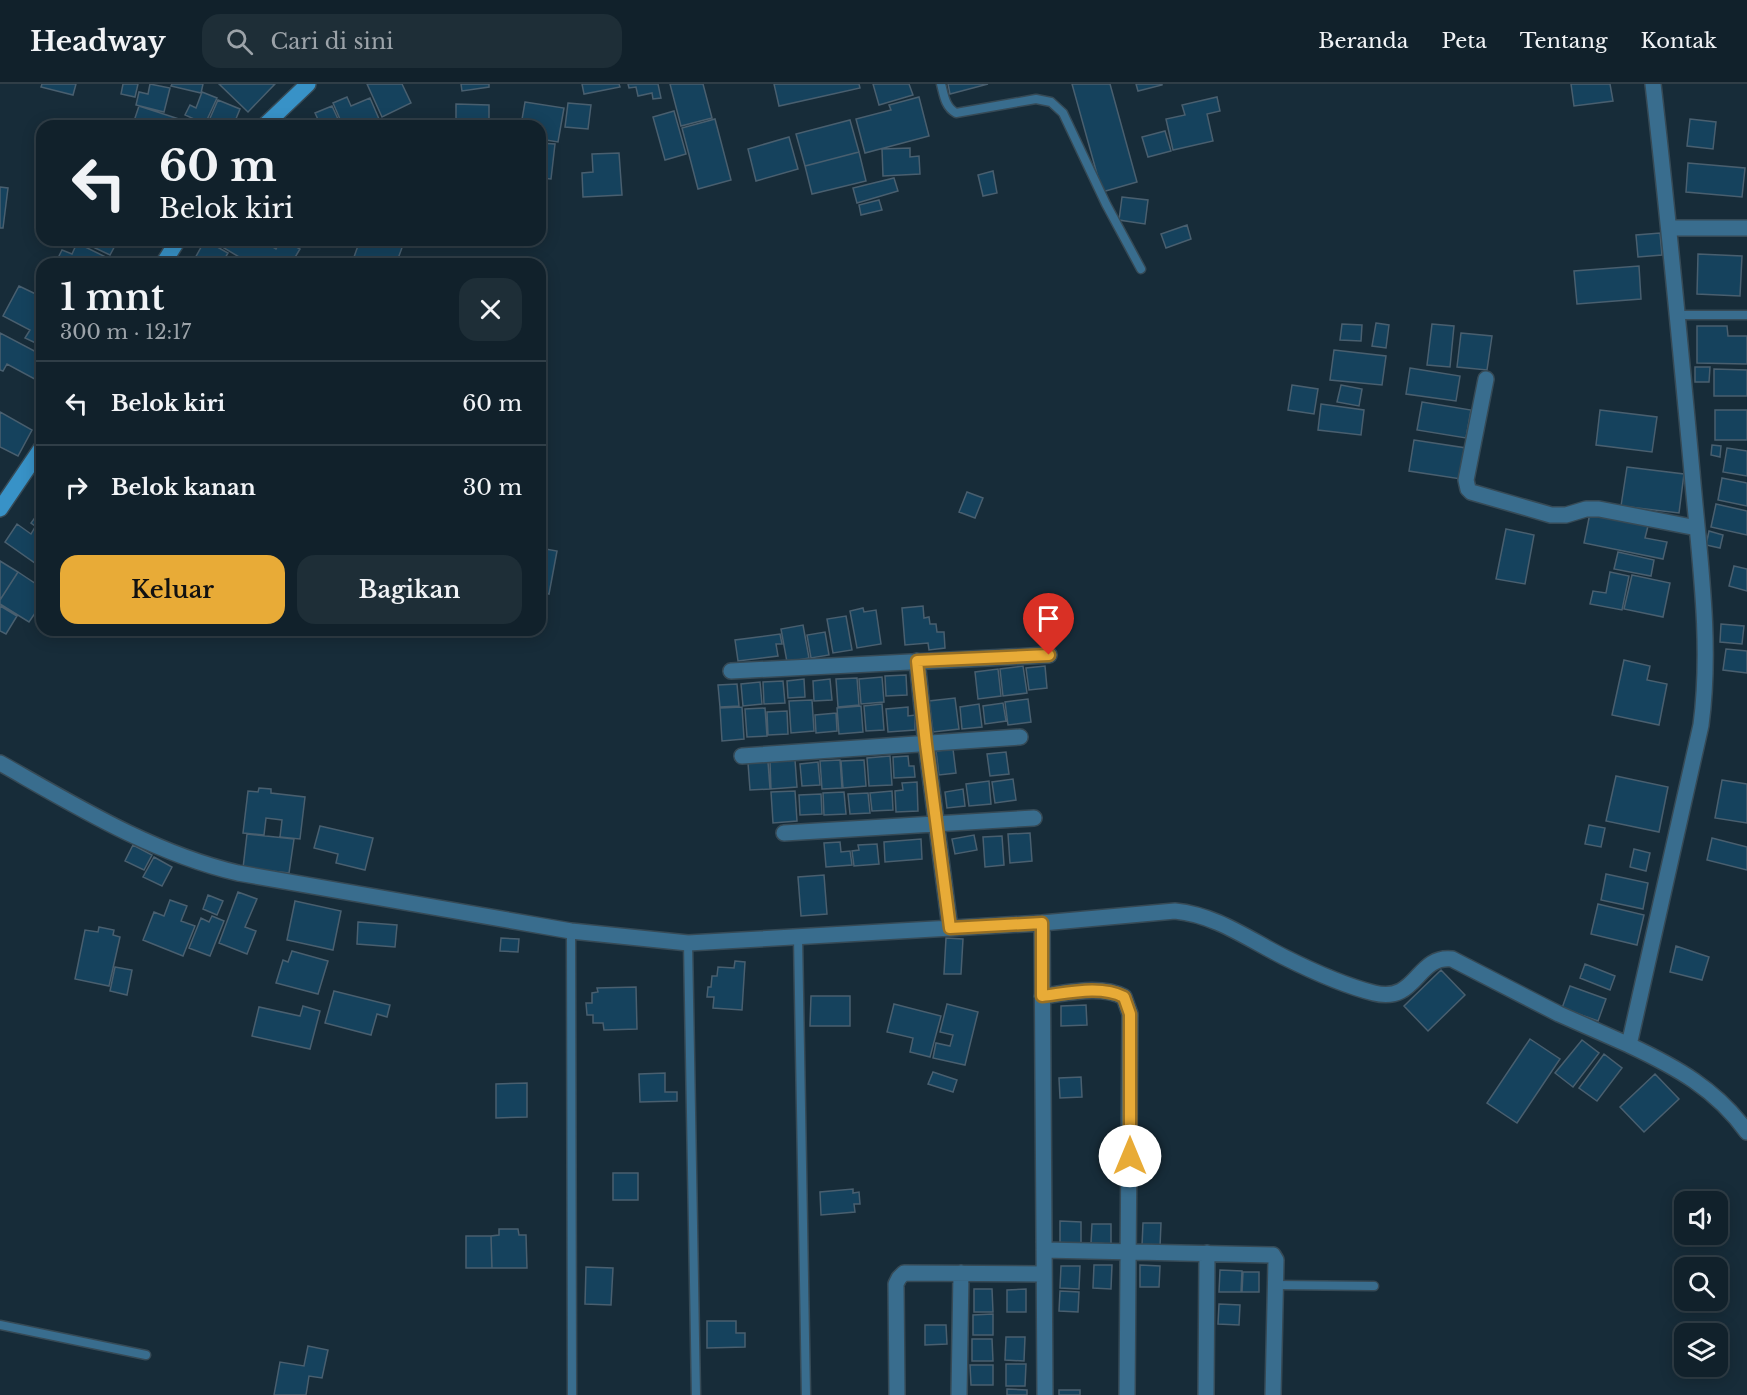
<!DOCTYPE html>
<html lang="id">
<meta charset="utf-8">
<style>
body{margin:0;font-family:"Libre Baskerville",serif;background:#1e2e37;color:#f1f3f6;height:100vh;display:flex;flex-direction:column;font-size:22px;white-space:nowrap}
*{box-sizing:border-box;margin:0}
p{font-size:20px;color:#9ca3a9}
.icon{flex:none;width:33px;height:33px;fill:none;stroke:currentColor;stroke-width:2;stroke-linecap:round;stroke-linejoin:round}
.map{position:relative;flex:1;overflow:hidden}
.details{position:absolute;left:36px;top:174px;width:510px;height:378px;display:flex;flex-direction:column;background:#11212b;border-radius:18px;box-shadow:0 3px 15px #0003,0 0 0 2px #303e47}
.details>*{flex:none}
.banner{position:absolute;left:36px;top:36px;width:510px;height:126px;border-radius:18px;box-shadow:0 3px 15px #0003,0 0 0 2px #303e47;background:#11212b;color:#f1f3f6;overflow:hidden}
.buttons{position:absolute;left:1674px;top:1107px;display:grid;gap:12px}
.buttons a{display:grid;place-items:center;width:54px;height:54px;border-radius:12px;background:#11212b;box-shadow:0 3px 15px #0003,0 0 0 2px #303e47;font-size:30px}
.pin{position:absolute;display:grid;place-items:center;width:51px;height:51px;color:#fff;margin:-62px -26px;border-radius:50% 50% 50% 0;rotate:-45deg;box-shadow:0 0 6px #0007}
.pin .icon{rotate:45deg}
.me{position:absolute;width:66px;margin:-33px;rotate:0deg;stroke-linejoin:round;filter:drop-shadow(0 0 4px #0008)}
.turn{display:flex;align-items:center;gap:21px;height:126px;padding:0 24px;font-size:27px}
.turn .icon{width:78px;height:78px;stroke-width:2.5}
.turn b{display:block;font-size:42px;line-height:51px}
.round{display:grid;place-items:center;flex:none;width:63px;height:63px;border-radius:18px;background:#1e2e37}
.head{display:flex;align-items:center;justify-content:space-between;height:102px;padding:0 24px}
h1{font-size:36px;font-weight:600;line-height:45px}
.button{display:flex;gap:12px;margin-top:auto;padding:12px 24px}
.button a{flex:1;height:69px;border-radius:18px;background:#e8ab37;color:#111;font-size:24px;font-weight:600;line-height:69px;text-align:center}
.button a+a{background:#1e2e37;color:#f1f3f6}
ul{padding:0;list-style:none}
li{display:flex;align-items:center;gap:18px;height:84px;padding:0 24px;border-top:2px solid #303e47}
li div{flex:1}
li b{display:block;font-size:22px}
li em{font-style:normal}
header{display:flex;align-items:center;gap:36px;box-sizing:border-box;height:84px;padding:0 30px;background:#11212b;border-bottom:2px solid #303e47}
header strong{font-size:28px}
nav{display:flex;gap:33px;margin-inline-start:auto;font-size:21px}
.search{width:420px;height:54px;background:#1e2e37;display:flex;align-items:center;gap:15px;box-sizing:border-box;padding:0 21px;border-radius:18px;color:#9ca3a9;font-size:22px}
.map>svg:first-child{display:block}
</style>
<header>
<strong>Headway</strong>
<div class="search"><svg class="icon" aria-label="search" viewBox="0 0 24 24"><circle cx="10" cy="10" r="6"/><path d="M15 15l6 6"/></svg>Cari di sini</div>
<nav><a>Beranda</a><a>Peta</a><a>Tentang</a><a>Kontak</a></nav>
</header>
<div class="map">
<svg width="1747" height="1311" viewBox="0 0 1747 1311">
<rect width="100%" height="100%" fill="#172c39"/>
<!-- building -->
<path fill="#15425d" stroke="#495f6f" stroke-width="1.5" d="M42 0H76L73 11 41 3Z
M123 0H138L135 13 121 10Z
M150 0 170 4 164 28 136 21 139 8 148 10Z
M172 0H203L201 9 171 2Z
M219 0H275L248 28Z
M367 0H402L411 19 382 33Z
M461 0H489V3L462 7Z
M582 0H619L620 3 584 10Z
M628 0H658L661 14 653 15 652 9 638 12 636 3 629 4Z
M670 0H703L712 34 681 42Z
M774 0H859L860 4 779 22Z
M873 0H909L913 11 879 21Z
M948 0H988L950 10Z
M1072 0H1110L1137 98 1102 108Z
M1136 0H1162V1L1138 7Z
M1571 0H1610L1613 17 1574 22Z
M202 8 217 14 205 40 185 31 190 21 196 24Z
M347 13 351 22 370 14 382 42H343L333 19Z
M919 13 929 52 865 69 856 35 891 26 889 21Z
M1217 13 1220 27 1207 30 1213 57 1173 66 1166 35 1185 31 1182 21Z
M218 16 240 25 233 42 207 41Z
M525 18 564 24 558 58 540 55V42L521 41Z
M568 19 591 21 588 45 565 43Z
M456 20 489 21V39L456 38Z
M139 22 185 37 183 42 133 40Z
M332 22 338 35 321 42 315 29Z
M674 27 686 70 665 76 653 33Z
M715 35 731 96 698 105 682 44Z
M1690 35 1716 38 1713 65 1687 62Z
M850 36 859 68 805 82 796 50Z
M1165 47 1171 67 1148 73 1142 53Z
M789 53 798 85 756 97 748 65Z
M540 59 555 60 551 95 540 94Z
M910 64V73L919 72 920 90 883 92 882 65Z
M859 68 866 97 812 110 805 82Z
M619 69 622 111 583 113 582 89 593 88 592 70Z
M1688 79 1745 84 1742 113 1686 108Z
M993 87 997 109 983 112 978 91Z
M894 94 898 107 857 119 853 104Z
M0 103 8 104 3 144H0Z
M1122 113 1148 116 1145 140 1119 136Z
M879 116 882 126 861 131 859 121Z
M1187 141 1191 155 1166 164 1161 150Z
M1660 149 1662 171 1638 173 1636 151Z
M78 156H118L110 171Z
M205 156 228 169 222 179 224 180H201L194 176Z
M229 156H261L276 165 281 156H284L300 165 291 180H251L224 164Z
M360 156H392L403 161 396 180H372L354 173Z
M77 159 116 178V180H55L62 166 72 170Z
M1698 170 1742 172 1740 212 1697 210Z
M1639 182 1641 215 1577 220 1574 187Z
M19 202 42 213V262L25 254 30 246 3 232Z
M1376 239 1389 241 1386 264 1372 262Z
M1342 240 1362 241 1361 257 1340 256Z
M1432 240 1454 242 1450 283 1427 281Z
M1697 242H1727L1728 252H1747V280L1697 279Z
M0 249 42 271V299L7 280 3 287 0 286Z
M1461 249 1492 252 1487 286 1457 283Z
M1334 266 1386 272 1382 301 1330 296Z
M1695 283H1710L1709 298H1695Z
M1410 284 1460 292 1456 317 1406 310Z
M1714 285 1747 286V312H1714Z
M1292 301 1318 305 1314 330 1288 326Z
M1341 301 1362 305 1359 322 1337 318Z
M1422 318 1471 326 1466 354 1417 346Z
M1321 320 1364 326 1361 351 1318 346Z
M1600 326 1657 333 1652 368 1596 361Z
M1715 326H1747V356H1715Z
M0 328 32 346 18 372 0 363Z
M1414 356 1466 364 1461 395 1409 387Z
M1712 361 1721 362 1720 373 1711 371Z
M1727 364 1747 367V392L1723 388Z
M1627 383 1684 390 1679 429 1621 422Z
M1722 394 1747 399V422L1718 416Z
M967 408 983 414 975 434 959 428Z
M1716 420 1747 427V451L1711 443Z
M42 424V447L31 439Z
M1590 429 1648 442 1645 454 1667 458 1663 475 1584 459Z
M17 440 31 450 35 443 42 448V484L5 458Z
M1506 445 1534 451 1525 500 1496 495Z
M1709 447 1723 451 1720 464 1706 461Z
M540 464 557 467 549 510 540 508Z
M1618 468 1654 476 1651 492 1614 485Z
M0 477 18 488 0 516Z
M1734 482 1747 485V507L1729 502Z
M18 488 42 504V519L29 538 0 520V516Z
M1610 488 1629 492 1622 526 1590 520 1593 507 1606 509Z
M1632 491 1670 499 1663 533 1624 525Z
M0 522 17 532 6 550 0 547Z
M923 522 924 534 929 533 930 540H936L937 548H944L945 564 929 566 928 559 905 561 902 524Z
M863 524 864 528 876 526 881 560 857 564 850 527Z
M846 532 852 566 833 569 827 535Z
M1721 540 1744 542 1742 560 1720 558Z
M803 541 809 574 787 578 781 545Z
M825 548 829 571 811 574 807 551Z
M780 550 782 560H776L778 572 738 577 735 556Z
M1726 565 1747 567V589L1723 586Z
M1624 576 1650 582 1647 596 1667 600 1659 641 1612 631Z
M1023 582 1027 609 1003 612 1000 585Z
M1045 582 1047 604 1029 606 1026 584Z
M998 585 1001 612 978 615 975 588Z
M906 591 907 611 886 612 885 592Z
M882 593 884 618 861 620 859 595Z
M857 594 859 621 838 623 836 595Z
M804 595 805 613 788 614 787 597Z
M830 595 832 616 814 617 813 597Z
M783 597 785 619 764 620 763 598Z
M760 598 762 620 743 622 741 600Z
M737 600 739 622 720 623 718 601Z
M955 614 959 645 933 648 929 617Z
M1028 615 1031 638 1008 641 1005 618Z
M812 616 814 647 791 649 789 617Z
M1003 619 1006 637 985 640 983 622Z
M882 620 884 646 866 647 864 622Z
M979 620 982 643 962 645 960 623Z
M861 622 863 648 839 650 837 624Z
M742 623 744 655 722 657 720 624Z
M908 623V632L915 631V646L888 648 886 625Z
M765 624 767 652 747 653 745 625Z
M787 627 788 650 768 651 767 628Z
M836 629 837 647 816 649 815 631Z
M953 665 956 689 939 691 936 667Z
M1006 668 1009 690 990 692 987 670Z
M890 672 892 701 869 702 867 674Z
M908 672 909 682H914L915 693 894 694 893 673Z
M795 676 797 703 771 705 770 678Z
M840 676 842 704 822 705 820 677Z
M864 676 866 702 843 704 841 677Z
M768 678 770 705 750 706 748 679Z
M818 678 820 701 802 702 800 680Z
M1616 692 1668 703 1659 748 1606 737Z
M1013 695 1016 716 995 719 992 698Z
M1722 696 1747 700V739L1715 734Z
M989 697 991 720 969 722 966 700Z
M917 698 918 727 896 728 895 707 903 706 902 699Z
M259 704 271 705V709L305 713 300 755 280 753 282 736 266 734 264 751 243 749 248 707 258 708Z
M963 705 965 722 947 724 945 708Z
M795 707 797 737 773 739 771 708Z
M892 707 893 726 872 727 870 709Z
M844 708 846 730 824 731 823 709Z
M868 709 870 729 850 730 848 710Z
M821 710 822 730 800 731 799 711Z
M1589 741 1605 744 1601 763 1585 760Z
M320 742 373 754 365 786 336 779 338 770 314 764Z
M1030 749 1032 777 1010 779 1008 750Z
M247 750 294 755 289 789 243 784Z
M974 751 977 766 955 770 952 755Z
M1002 752 1004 781 985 783 983 753Z
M1712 754 1747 763V786L1707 776Z
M921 755 922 775 885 778 884 758Z
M840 758 841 768 850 767 852 781 826 783 824 759Z
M877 760 879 780 854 782 852 767 859 766 858 761Z
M133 761 152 771 144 786 125 777Z
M1634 765 1650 769 1646 787 1630 783Z
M154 773 172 783 162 802 143 793Z
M1606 790 1648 799 1643 825 1601 816Z
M824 791 827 830 801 832 798 793Z
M238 808 257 815 245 843 256 847 247 870 219 859Z
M208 811 223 817 217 831 203 825Z
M170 816 187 822 181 837 195 842 183 872 143 856 154 828 164 832Z
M295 817 341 827 333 866 287 856Z
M1598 820 1644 831 1637 861 1591 850Z
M212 832 224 837 210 872 189 864 201 834 209 838Z
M358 838 397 841 395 863 357 860Z
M99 843 114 846 113 851 120 853 109 902 75 895 85 846 98 848Z
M501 854 519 855 518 868 500 867Z
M946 854 963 855 961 890H944Z
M1676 862 1709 873 1702 896 1670 888Z
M292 867 328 877 318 910 276 899 283 876 288 878Z
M735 877 745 878 742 926 713 924 714 913H707L708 903H711L712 892H717L718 883 734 884Z
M1585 880 1615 892 1610 906 1580 894Z
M115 883 132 886 127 911 110 907Z
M1441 886 1465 911 1428 947 1404 922Z
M1570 902 1606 915 1598 937 1562 924Z
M636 903 637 945 604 946 603 939H593V931H587L586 919H592V909L598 908 597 904Z
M334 907 390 921 387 933 377 930 371 951 325 939Z
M811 912H850V942H810Z
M894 920 941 932 930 973 910 968 913 954 887 948Z
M947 920 978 928 965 981 933 974 936 959 950 962 953 951 940 948Z
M1086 921 1087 941 1061 942V922Z
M303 922 320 927 310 965 252 952 259 923 300 932Z
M1530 955 1560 975 1517 1039 1487 1019Z
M1582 956 1599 969 1573 1003 1555 989Z
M1604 970 1622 984 1597 1017 1579 1004Z
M933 988 957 996 953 1008 928 1000Z
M665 989V1008H677V1017L640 1018 639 990Z
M1655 990 1679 1015 1644 1048 1620 1023Z
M1081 993 1082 1013 1060 1014 1059 994Z
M527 999V1033L496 1034V1000Z
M613 1089H638V1116H613Z
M853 1105V1109L859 1108 860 1120H854L855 1128 821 1131 820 1108Z
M1060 1137 1081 1138V1159H1060Z
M1143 1139H1161L1160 1163 1142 1162Z
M1092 1140H1111V1160L1091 1159Z
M499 1145H518L519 1151H526L527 1184H492L491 1152 499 1151Z
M466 1152H491L492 1184H466Z
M1094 1181H1112L1111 1205 1093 1204Z
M1140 1181 1160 1182 1159 1203H1140Z
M1061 1182H1080L1079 1205 1060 1204Z
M586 1183 613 1184 611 1221 585 1220Z
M1220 1186 1242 1187 1241 1208H1219Z
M1243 1188H1259V1208H1242Z
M974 1205H992L993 1228H974Z
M1026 1205V1228H1007V1206Z
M1060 1207 1079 1208 1078 1228 1059 1227Z
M1219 1220 1240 1221 1239 1241 1218 1240Z
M993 1230V1251H973V1231Z
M707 1237H736V1249H745V1263L707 1264Z
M925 1241H946L947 1260 925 1261Z
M1006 1253H1025L1024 1277 1005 1276Z
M972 1255H992L993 1277H972Z
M308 1262 328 1266 322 1294 309 1292 306 1311H274L280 1278 304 1282Z
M1006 1280H1026L1025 1302H1006Z
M970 1281H993V1301H971Z
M1007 1305 1027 1306V1311H1007Z
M1059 1306H1080V1311H1059Z"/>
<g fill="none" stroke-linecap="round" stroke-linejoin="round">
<defs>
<path id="service" d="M941 0C944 11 945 23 956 29L1036 15 1051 18 1063 29 1106 120 1141 185
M1678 231H1747
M571 847 572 1311
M798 853 806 1311
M688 859 696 1311
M1275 1201 1374 1202
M0 1241 146 1271"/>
<path id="minor" d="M1669 144H1747
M1486 295 1466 396 1468 405 1471 408 1551 431H1566L1586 425H1599L1697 444
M917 577 926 660 950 844
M731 587 1049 571
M742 672 1020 653
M0 679C76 722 152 769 238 789L571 847 688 859 1042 839 1175 827C1216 831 1248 855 1284 873 1310 886 1346 902 1374 909 1417 920 1416 871 1452 875L1559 930 1629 961 1701 641C1712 558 1699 471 1692 388 1680 258 1668 129 1653 0
M784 749 1034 734
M1042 839 1045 1311
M1042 912C1068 909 1101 901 1124 913L1130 930 1127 1311
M1629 961C1676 983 1716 1005 1747 1048
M1044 1166 1273 1171 1276 1176 1273 1311
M897 1311 896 1200 899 1194 904 1189 1044 1190
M959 1311 961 1189
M1206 1311 1207 1169"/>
<path id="secondary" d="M264 42 308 0
M163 180 178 156
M0 425 42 363"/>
</defs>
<!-- service casing -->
<use href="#service" stroke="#364a56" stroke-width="11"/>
<!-- minor casing -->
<use href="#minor" stroke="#364a56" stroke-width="18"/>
<!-- secondary casing -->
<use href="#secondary" stroke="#364a56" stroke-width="18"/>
<!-- service -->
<use href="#service" stroke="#396d8e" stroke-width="8"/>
<!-- minor -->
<use href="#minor" stroke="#396d8e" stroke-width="15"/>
<!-- secondary -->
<use href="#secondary" stroke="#3892c7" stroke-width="15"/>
</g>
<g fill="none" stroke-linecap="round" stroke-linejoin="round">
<defs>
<path id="route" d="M1049 571 917 577 926 660 950 844 1042 839V912C1068 909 1101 901 1124 913L1130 930V1072"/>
</defs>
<!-- route casing -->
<use href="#route" stroke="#976f24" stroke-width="15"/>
<!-- route -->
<use href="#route" stroke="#e8ab37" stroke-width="10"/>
</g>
</svg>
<div class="buttons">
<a><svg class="icon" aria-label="sound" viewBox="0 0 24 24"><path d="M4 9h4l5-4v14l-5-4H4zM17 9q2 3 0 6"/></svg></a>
<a><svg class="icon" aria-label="search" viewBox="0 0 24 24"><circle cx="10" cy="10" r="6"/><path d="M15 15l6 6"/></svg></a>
<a><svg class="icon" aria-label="layers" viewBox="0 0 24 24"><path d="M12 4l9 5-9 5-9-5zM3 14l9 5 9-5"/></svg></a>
</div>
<div class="pin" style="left:1049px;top:571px;background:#d93025"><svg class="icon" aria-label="arrive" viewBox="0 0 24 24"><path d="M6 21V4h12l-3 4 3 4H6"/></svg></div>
<svg class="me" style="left:1130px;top:1072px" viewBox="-20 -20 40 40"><circle r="19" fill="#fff"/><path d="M0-13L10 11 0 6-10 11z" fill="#e8ab37"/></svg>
<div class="banner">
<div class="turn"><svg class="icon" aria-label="left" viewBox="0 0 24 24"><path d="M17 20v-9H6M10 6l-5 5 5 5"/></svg><div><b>60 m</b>Belok kiri</div></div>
</div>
<section class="details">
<div class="head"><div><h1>1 mnt</h1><p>300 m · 12:17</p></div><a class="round"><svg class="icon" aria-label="close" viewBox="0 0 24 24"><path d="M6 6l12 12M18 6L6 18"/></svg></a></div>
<ul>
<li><svg class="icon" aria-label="left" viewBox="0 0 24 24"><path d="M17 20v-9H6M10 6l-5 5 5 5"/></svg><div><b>Belok kiri</b></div><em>60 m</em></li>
<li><svg class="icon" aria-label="right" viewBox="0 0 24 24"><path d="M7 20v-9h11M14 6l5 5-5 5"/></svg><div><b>Belok kanan</b></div><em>30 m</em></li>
</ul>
<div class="button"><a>Keluar</a><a>Bagikan</a></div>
</section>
</div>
